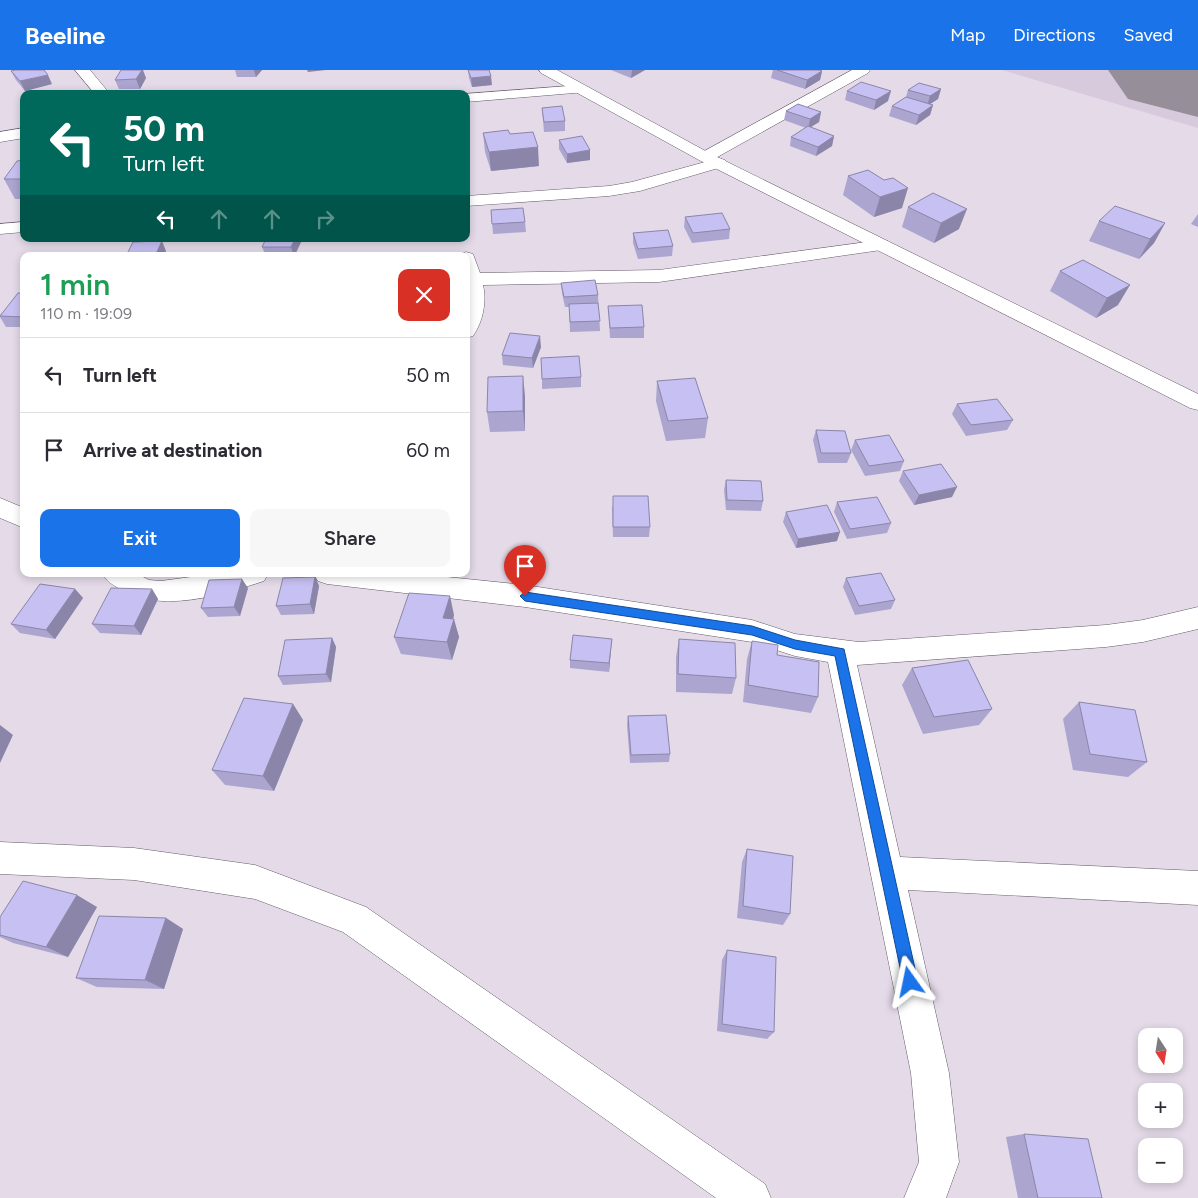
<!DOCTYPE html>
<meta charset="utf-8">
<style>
body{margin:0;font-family:Figtree,sans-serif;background:#f7f7f7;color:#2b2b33;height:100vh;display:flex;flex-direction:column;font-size:19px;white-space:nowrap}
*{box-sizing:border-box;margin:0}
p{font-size:16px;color:#7c7c81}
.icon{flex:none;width:28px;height:28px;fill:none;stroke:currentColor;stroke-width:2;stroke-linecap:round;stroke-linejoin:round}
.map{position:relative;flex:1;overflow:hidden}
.details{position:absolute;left:20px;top:182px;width:450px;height:325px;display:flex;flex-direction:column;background:#fff;border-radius:10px;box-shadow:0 2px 8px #0003}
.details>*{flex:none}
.guide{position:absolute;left:20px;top:20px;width:450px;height:152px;border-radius:10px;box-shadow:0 2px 8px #0003;background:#00695c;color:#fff;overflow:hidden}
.needle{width:32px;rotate:168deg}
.fabs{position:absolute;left:1138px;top:958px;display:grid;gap:10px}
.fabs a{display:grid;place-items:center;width:45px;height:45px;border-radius:10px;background:#fff;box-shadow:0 2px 8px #0003;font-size:25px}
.pin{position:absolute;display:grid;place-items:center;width:42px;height:42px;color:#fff;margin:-51px -21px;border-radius:50% 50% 50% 0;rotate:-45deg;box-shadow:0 0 5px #0007}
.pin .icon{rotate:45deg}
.me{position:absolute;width:55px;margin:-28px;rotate:348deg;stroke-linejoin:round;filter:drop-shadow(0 0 4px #0008)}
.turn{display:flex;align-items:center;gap:18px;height:105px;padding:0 20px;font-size:22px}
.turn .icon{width:65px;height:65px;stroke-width:2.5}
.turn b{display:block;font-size:35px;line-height:42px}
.lanes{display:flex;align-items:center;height:48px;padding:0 20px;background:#0003;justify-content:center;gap:25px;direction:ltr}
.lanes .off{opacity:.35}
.round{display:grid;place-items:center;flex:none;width:52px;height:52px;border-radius:10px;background:#f7f7f7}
.headline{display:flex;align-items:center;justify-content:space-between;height:85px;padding:0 20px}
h1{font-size:30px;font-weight:600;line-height:38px;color:#1e9e55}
.action{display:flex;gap:10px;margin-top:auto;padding:10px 20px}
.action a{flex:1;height:58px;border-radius:10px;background:#1a73e8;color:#fff;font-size:20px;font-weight:600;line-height:58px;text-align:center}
.action a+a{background:#f7f7f7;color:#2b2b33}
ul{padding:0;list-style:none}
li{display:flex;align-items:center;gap:15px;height:75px;padding:0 20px;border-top:1px solid #e1e1e2}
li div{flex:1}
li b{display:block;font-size:19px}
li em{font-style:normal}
header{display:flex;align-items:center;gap:30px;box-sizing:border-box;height:70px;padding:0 25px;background:#1a73e8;color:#fff}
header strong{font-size:24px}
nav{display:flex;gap:28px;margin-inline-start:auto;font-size:18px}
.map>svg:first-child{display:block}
</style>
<header>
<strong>Beeline</strong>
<nav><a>Map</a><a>Directions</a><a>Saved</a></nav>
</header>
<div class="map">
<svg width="1198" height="1128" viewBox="0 0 1198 1128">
<rect width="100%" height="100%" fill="#e4dae8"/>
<!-- built -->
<path fill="#d8cadd" d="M1002 0H1198V58Z"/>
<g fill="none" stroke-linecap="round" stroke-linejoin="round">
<!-- runway -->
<path fill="#968f99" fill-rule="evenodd" d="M1108 0H1198V47L1128 29Z"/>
<defs>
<path id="street" d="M75 0H90L110 24H95Z
M852 0H870L868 3 712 90 719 88 725 90 727 93 725 96 640 121 609 126 466 136V126L609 116 632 112 705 92 699 90 697 87 699 84Z
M581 15 586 16 588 19 586 22 466 32 465 24Z
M24 58V68L0 72V62Z
M24 152V162L0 164V154Z
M882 170 888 171 891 175 888 179 659 212 483 215C487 231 483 252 473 266L466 268V186H458L466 182 473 184 480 203 659 200Z
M0 428 24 438V458L0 448Z
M103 504H137L149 510 161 511 213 504H268L264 511C221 525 161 544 120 519 112 514 107 512 103 504Z
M314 504H418L525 515 752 550 795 564 859 572 1106 555 1143 550 1198 537V559L1143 572 1106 577 857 595 900 787 1198 801V835L908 820 949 1003 959 1092 946 1128H904L919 1092 911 1003 828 592 795 586 752 572 525 537 327 514 318 511Z
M0 772 134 778 255 795 366 837 765 1114 771 1128H716L343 862 255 829 134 810 0 804Z"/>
<path id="secondary" d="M539 0H557L711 84 1198 324V340L1190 338 699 90 541 3Z"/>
</defs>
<!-- street casing -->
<use href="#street" stroke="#645c68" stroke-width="1"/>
<!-- secondary casing -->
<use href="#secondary" stroke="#645c68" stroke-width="1"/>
<!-- street -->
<use href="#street" fill="#fff" fill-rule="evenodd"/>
<!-- secondary -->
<use href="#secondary" fill="#fff" fill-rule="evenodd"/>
</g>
<!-- wall -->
<path fill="#aba5d0" d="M235 0H262L256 7H237Z
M468 0 492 15 472 17 469 8Z
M611 0H645L631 8Z
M773 0H819L822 1 820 10 805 19 771 8Z
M11 1 52 14 25 21 16 10Z
M146 8 140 19H119L115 10Z
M941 19 938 29 930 34 933 35 930 45 916 55 889 46 892 36 906 27 908 20Z
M847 21 888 31 874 40 845 30Z
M542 38 565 51V61L544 62Z
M786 41 821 42 819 52 810 57 834 66 832 76 816 86 790 76 791 67 806 58 784 50Z
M483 63 510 64 539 96 491 101 485 82Z
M559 70 590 80V90L567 93 559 79Z
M24 90V129H15L4 109Z
M848 106 884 110 902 138 874 147 843 125Z
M908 137 959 159 934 173 902 157Z
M491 140 525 152 526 162 493 164Z
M1198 144V157L1191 154Z
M685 147 730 159 729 169 692 173 684 157Z
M1099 151 1165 153 1154 173 1139 189 1089 171Z
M633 163 673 176 672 186 638 189 633 173Z
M266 169H300L301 172 295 186H266L262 177Z
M1083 190 1118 235 1096 248 1050 221 1060 201Z
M561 213 598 225 600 261 570 262 569 237H565L562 223Z
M24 223V257H6L0 247V245Z
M608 236 644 257V268H610Z
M541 277 533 298 503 295 502 285Z
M581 307V317L542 319V309Z
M657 311 708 348 705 368 666 371 656 331Z
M525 326V361L490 362 487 342Z
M957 334 1013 350 1007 360 966 366 952 344Z
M816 360 851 383 847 393H818L813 370Z
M855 370 904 391 900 401 865 406 851 380Z
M903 401 952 427 914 435 899 411Z
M726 410 763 431 761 441 726 440 724 420Z
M837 432 891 453 887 463 847 469 834 442Z
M612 436 650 457 649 467H613Z
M786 442 837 471 796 478 783 452Z
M315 507 319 516 314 544 281 545 276 536Z
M846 508 895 530 891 539 855 545 843 517Z
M248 518 240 546 208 547 201 538Z
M75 519 83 528 55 569 20 563 11 554Z
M152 519 158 529 141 565 100 563 92 554Z
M454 545 453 549 459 567 452 590 401 584 394 567Z
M332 568 336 577 331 612 283 615 278 606Z
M612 569 609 602 570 598V590Z
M679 569 736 608 732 624 676 622V587Z
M752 571 777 585 818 627 811 643 743 632 747 589Z
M912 598 992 639 979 655 923 664 902 615Z
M1079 632 1147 692 1128 707 1073 700 1063 649Z
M293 634 303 650 274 721 225 715 212 700Z
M628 646 670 684 669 692 630 693 627 655Z
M747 779 790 844 783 855 737 848 742 792Z
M97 837 68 887 13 873 0 867V847Z
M166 848 183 859 164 919 97 917 76 908Z
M727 880 774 962 767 969 717 961 722 890Z
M1024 1064 1102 1128H1018L1006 1067Z"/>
<!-- shaded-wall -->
<path fill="#8b86a9" d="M142 0H143L146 8 140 19 136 9Z
M254 0H262L256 7Z
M307 0H326L308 2Z
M632 0H645L631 8Z
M822 1 820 10 805 19 807 10Z
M48 5 52 14 25 21 20 11Z
M491 6 492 15 472 17 471 8Z
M941 19 938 29 927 36 930 26Z
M891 21 888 31 874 40 876 30Z
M933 35 930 45 916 55 919 45Z
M821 42 819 52 808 59 810 49Z
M834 66 832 76 816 86 818 77Z
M538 77 539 96 491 101 489 82Z
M590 80V90L567 93V84Z
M908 118 902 138 874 147 880 127Z
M967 139 959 159 934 173 941 153Z
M1165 153 1154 173 1139 189 1150 169Z
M295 169H300L301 172 294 186 291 177Z
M162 171 166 181 164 186H155Z
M1130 215 1118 235 1096 248 1107 228Z
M540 266 541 277 533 298 532 288Z
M523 306 525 326V361L523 341Z
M957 417 952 427 914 435 919 425Z
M840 462 837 471 796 478 798 469Z
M315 507 319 516 314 544 310 534Z
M242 509 248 518 240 546 234 537Z
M75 519 83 528 55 569 46 560Z
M152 519 158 529 141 565 134 556Z
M450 526 454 545 448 566 443 548Z
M454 549 459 567 452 590 447 572Z
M332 568 336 577 331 612 326 604Z
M612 569 611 578 609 602V593Z
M293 634 303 650 274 721 263 706Z
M0 655 13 665 0 693Z
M77 825 97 837 68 887 46 877Z
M166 848 183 859 164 919 145 910Z"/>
<!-- building -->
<path fill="#c7c0f2" stroke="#8b86a9" d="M15 0H44L48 5 20 11 11 1Z
M121 0H142L136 9 115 10Z
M468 0H489L491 6 471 8Z
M777 0H819L822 1 807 10Z
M861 12 891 21 876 30 847 21Z
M919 13 941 19 930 26 908 20Z
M906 27 933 35 919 45 892 36Z
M798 34 821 42 810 49 786 41Z
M562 36 565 51 544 52 542 38Z
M808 56 834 66 818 77 791 67Z
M508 60 510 64 533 62 538 77 489 82 483 63Z
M582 66 590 80 567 84 559 70Z
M24 90V109H4L17 91Z
M868 100 884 110 893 108 908 118 880 127 848 106Z
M933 123 967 139 941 153 908 137Z
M1115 136 1165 153 1150 169 1099 151Z
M523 138 525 152 492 154 491 140Z
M722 143 730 159 693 163 685 147Z
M668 160 673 176 638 179 633 163Z
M266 169H295L291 177H262Z
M162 171 155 186H126L133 172Z
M1083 190 1130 215 1107 228 1060 201Z
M595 210 598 225 564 227 561 213Z
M18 223H24V247L0 246Z
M598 233 600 251 570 252 569 234Z
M642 235 644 257 610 258 608 236Z
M510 263 540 266 532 288 502 285Z
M579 286 581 307 542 309 541 288Z
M523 306V341L487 342 488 307Z
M695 308 708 348 668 351 657 311Z
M997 329 1013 350 971 355 957 334Z
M816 360 845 361 851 383H821Z
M889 365 904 391 869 396 855 370Z
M941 394 957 417 919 425 903 401Z
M726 410 761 411 763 431 727 430Z
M613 426H648L650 457H613Z
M877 427 891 453 850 459 837 432Z
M827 435 840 462 798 469 786 442Z
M881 503 895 530 859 536 846 508Z
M315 507 310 534 276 536 283 508Z
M242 509 234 537 201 538 209 510Z
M40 514 75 519 46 560 11 554Z
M111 518 152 519 134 556 92 554Z
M409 523 450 526 443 548 454 549 447 572 394 567Z
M573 565 612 569 609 593 570 590Z
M332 568 326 604 278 606 285 570Z
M679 569 735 573 736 608 678 604Z
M752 571 778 575 777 585 819 592 818 627 748 615Z
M968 590 992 639 934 647 912 598Z
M244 628 293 634 263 706 212 700Z
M1079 632 1135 640 1147 692 1090 684Z
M666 645 670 684 631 685 628 646Z
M747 779 793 786 790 844 743 836Z
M23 811 77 825 46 877 0 865V847Z
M99 846 166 848 145 910 76 908Z
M727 880 776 887 774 962 722 954Z
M1024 1064 1088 1069 1102 1128H1038Z"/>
<!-- route -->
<path fill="#1a73e8" stroke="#114b97" d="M525 522 752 556 795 570 844 579 918 912 916 917 910 920 905 917 903 912 835 586 795 579 752 565 525 531 520 526Z"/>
</svg>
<div class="fabs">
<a><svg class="needle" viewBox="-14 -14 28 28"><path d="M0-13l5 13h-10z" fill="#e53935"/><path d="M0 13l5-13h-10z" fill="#7c7c81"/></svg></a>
<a>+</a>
<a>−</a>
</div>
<div class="pin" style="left:525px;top:526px;background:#d93025"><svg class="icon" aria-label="arrive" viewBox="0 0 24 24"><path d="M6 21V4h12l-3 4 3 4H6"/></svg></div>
<svg class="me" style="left:910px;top:912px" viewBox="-20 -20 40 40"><path d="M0-17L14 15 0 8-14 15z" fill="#1a73e8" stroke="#fff" stroke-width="4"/></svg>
<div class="guide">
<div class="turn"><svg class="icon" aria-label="left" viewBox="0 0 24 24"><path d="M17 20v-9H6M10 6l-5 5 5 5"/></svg><div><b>50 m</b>Turn left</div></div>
<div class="lanes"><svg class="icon" aria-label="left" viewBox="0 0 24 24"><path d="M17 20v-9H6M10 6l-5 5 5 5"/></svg><svg class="icon off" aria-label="ahead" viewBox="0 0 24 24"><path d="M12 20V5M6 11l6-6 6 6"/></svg><svg class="icon off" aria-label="ahead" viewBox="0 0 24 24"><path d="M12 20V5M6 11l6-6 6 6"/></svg><svg class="icon off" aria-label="right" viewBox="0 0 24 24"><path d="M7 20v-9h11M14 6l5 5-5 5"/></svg></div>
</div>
<section class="details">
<div class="headline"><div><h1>1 min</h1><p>110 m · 19:09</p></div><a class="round" style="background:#d93025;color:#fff"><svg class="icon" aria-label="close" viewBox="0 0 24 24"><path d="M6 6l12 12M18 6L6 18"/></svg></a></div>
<ul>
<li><svg class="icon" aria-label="left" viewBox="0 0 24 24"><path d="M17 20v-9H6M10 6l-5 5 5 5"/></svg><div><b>Turn left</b></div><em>50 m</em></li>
<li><svg class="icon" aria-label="arrive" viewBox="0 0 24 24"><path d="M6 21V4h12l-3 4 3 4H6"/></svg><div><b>Arrive at destination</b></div><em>60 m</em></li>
</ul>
<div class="action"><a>Exit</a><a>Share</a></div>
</section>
</div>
